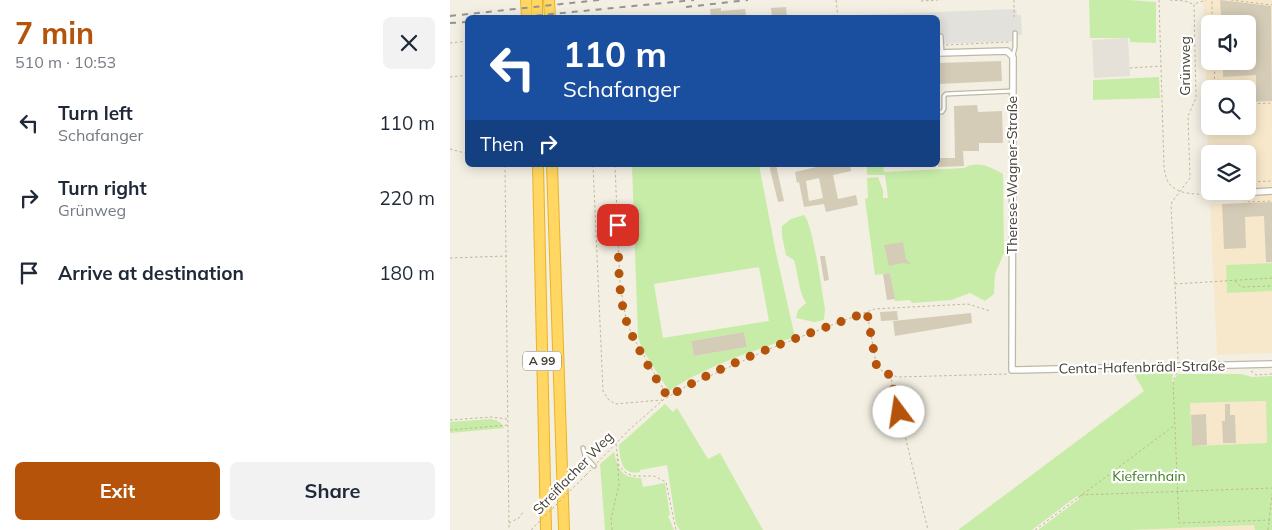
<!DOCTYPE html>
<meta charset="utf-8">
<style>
body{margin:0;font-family:Mulish,sans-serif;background:#f2f2f3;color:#1f2937;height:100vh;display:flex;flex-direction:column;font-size:19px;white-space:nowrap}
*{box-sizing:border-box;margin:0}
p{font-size:16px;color:#747a83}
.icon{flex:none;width:28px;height:28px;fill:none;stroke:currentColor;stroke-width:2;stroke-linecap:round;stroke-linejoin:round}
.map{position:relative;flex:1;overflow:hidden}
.side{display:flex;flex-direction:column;background:#fff;width:450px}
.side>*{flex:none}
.banner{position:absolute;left:15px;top:15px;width:475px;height:152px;border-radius:8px;box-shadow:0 2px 12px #0003;background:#1a4fa0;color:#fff;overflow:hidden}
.buttons{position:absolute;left:751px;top:15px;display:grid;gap:10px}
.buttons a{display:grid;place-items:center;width:55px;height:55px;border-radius:8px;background:#fff;box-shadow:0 2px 12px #0003;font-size:25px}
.pin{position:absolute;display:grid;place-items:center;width:42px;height:42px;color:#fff;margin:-21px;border-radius:10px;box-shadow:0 2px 8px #0006}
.me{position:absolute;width:55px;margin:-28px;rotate:346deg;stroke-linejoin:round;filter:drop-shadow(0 0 4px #0008)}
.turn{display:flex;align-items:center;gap:18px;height:105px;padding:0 15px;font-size:22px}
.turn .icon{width:65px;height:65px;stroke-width:2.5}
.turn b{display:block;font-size:35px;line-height:42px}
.then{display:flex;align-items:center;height:48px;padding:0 15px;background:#0003;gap:10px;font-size:19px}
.round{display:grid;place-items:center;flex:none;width:52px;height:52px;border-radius:8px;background:#f2f2f3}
.headline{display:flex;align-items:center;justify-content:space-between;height:85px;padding:0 15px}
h1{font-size:30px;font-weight:700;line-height:38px;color:#b45309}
.action{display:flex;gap:10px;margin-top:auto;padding:10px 15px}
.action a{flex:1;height:58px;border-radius:8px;background:#b45309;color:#fff;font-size:20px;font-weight:700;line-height:58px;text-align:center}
.action a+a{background:#f2f2f3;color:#1f2937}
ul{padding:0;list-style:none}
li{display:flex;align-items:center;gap:15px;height:75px;padding:0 15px}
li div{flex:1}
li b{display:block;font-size:19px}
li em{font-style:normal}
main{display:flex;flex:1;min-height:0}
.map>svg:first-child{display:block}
</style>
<main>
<section class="side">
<div class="headline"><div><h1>7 min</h1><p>510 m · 10:53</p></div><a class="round"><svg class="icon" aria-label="close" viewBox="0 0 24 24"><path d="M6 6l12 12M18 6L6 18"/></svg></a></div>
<ul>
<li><svg class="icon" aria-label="left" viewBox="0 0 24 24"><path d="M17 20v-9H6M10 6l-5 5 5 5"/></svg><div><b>Turn left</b><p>Schafanger</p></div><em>110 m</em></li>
<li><svg class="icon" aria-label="right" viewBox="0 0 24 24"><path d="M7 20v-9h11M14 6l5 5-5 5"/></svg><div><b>Turn right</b><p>Grünweg</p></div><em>220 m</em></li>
<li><svg class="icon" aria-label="arrive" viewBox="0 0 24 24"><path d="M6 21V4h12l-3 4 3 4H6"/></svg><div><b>Arrive at destination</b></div><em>180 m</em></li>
</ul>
<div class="action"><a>Exit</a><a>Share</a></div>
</section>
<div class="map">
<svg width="822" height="530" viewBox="0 0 822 530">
<rect width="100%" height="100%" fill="#f3efe3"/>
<!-- commercial -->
<path fill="#f8e8cb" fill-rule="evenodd" d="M753 0H822V353L767 355 760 204 793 203V191H798V154H760L759 181ZM760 24H798V61H760ZM760 89H798V126H760Z
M816 401 818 443 742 446 740 403Z
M822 524V530H680L803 525Z"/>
<!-- industrial -->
<path fill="#e5e0d8" d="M678 38 680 76 644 78 642 40Z"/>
<!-- green -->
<path fill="#c7eca7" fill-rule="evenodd" d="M639 0H678L706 2V43L680 42V38H640Z
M709 77 710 98 643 100V80Z
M182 165H309L326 253 345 337C305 350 254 367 219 391L194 352 188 338ZM309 267 319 321 213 338 204 284ZM294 332 297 347 244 356 241 341Z
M417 165H433L434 172 514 168C528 160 541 167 553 174L554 253 545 274 544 294 535 301 520 293 501 300 462 303 460 300 445 301 440 273 425 275 415 199 418 198 417 178 428 177 433 190V198H438L435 175H417Z
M354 215C363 224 372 292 375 309L374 320 364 322 346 318 348 310 356 303C348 290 349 276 344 260L336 255 332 236V226L341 219Z
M822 263V291L777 293 776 265Z
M723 373 722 384 728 374H791L802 377 822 376V530H805L804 525 680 530H588L629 499 627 496 582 530H508L694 391 684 374ZM816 401 817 443 742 446 740 403Z
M215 404 223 412 227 408 258 459 270 453 313 530H230L226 524 217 465 190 470V472C171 476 170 459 169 445Z
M41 419C47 420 52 422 54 428L0 433V422Z
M164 452C168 469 171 478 191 478L193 487 215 483 220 515 218 516 224 530H155L150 464Z"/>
<!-- parking -->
<path fill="#e3e1dc" d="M566 9 567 15H571L572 35H568V41L488 44V18H408V15Z"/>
<!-- building -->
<path fill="#d5ccb7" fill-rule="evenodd" d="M770 0 821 6 822 101 798 102V88L806 87V75L773 77V62L806 61 805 49H798V34H805L804 19 771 15Z
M336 7 337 16 322 17 321 8Z
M271 8V11L295 9 296 15 261 18 260 9Z
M551 61 552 81 488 84V63Z
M527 105 528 112 552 111 553 143H529V151H513L514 166 488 167V158H505L504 106Z
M319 165H326L334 201 328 202Z
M375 165H400L401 171 383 175 388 199 406 195 408 205 376 212 374 204 354 207 349 182 347 183 345 172ZM369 178 373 198 359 201 356 181Z
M822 202V262H816L814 216 795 217 796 248 774 249 772 204Z
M453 242 456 259 461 264 453 263 439 266 434 245Z
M370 256H375L379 280 374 281Z
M440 273 445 299 437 300 433 274Z
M447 311 448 320 431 321 430 312Z
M521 313 522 323 445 336 443 321Z
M294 332 297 347 244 356 241 341Z
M775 404H780V415H785L786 443H773L772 421H775Z
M756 414 757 445 742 446 741 415Z"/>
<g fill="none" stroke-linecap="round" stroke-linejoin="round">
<defs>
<path id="lane" d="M491 36 492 53
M563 56 565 47V33
M488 112H492L494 109V96L496 94 563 91
M133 448 135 456 144 466"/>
<path id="street" d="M488 53 557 51 563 57 562 370 822 364
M805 192 822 191"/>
<path id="highway" d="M76 0 77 18
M87 0V18
M99 0 100 18
M88 165 96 530
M102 165 114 530"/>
</defs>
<!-- lane casing -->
<use href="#lane" stroke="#bfb8a5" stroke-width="5.5"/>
<!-- street casing -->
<use href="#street" stroke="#bfb8a5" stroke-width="8"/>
<!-- highway casing -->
<use href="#highway" stroke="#ebb225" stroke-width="12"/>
<!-- path -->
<path stroke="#c2b694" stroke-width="1" stroke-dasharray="2.5 2.5" stroke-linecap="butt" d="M386 0 388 18
M564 0V17
M709 0 714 167C715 175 717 184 724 188 738 199 780 192 798 192
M720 0 735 1 743 4
M781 0 822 5
M471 1 488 0
M762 24V0
M0 43 18 41
M496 45 559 42
M680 68 711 66
M0 77 18 75
M764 89 765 61
M798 104 822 103
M0 149 18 154
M55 165 59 530
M143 165 153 391 158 399 165 404 212 400
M165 165 170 284 176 319 182 335 218 397
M798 182 822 181
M794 193V198L799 202 822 201
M0 258 57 256
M785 281 791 287 822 286
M725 284 721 206 722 202 740 178 738 116 746 98 744 4 756 0
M417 312 426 363C431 373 439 375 449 377L558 374
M728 359 725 284 822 278
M439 370 478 530
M801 371 806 375 822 374
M727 373 723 381 729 523 822 520
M0 420 41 417 57 419
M0 430 58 425
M166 444 169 466 176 473 183 476H204L216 482 226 530
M147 463 180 429 213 400 233 388 319 349 424 309 518 304 540 311
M136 475 141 470
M631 495 822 488
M59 523 69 518 73 512
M162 530 161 519 169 485 167 454
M585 530 725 425
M818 530 822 494"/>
<!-- lane -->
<use href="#lane" stroke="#fff" stroke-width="3"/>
<!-- street -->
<use href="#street" stroke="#fff" stroke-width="5.5"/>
<!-- highway -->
<use href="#highway" stroke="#ffd762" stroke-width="10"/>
<!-- rail -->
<path stroke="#949494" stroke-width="2" stroke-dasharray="6 6" stroke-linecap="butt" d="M236 7 298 0
M0 16 149 0
M62 18 244 0
M0 23 18 22"/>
<!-- path-bridge -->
<path stroke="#c2b694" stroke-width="1" stroke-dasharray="2.5 2.5" stroke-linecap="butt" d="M81 530 136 475"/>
</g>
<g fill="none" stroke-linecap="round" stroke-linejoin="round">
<!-- route -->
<path stroke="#b45309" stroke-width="9" stroke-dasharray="0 16.2" d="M168 225C169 256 167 290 176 320 184 344 204 376 218 397 277 361 353 336 417 312L426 364 430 370 440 375 449 412"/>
</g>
<g text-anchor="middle" stroke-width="4.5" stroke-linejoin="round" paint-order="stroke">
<!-- shield labels -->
<rect fill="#fff" stroke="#7d7970" stroke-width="1" x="73" y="351.5" width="38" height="19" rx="4"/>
<g font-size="12" font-weight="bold" fill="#453f32">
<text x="92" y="365">A 99</text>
</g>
<!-- street labels -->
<g font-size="14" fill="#453f32" stroke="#fff">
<text transform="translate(735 66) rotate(-90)" y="5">Grünweg</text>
<text transform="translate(562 175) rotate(-90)" y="5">Therese-Wagner-Straße</text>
<text transform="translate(692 367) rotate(-1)" y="5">Centa-Hafenbrädl-Straße</text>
<text transform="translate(123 473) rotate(-46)" y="5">Streiflacher Weg</text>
</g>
<!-- park labels -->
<g font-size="14" fill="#3c7b21" stroke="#fff">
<text x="699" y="481">Kiefernhain</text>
</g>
</g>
</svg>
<div class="buttons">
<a><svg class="icon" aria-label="sound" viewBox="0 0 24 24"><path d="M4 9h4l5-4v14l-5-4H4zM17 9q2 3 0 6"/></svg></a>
<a><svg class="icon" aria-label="search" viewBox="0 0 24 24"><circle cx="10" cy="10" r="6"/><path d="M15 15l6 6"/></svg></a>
<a><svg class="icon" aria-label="layers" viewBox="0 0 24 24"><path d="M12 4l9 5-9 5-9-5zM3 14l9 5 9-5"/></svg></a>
</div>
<div class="pin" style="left:168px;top:225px;background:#d93025"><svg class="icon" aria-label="arrive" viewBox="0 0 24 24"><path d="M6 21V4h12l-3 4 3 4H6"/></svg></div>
<svg class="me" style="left:449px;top:412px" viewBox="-20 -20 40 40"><circle r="19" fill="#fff"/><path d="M0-13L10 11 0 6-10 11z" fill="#b45309"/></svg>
<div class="banner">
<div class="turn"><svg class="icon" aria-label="left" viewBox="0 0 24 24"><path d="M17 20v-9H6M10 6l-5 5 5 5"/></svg><div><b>110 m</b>Schafanger</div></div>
<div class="then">Then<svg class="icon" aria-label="right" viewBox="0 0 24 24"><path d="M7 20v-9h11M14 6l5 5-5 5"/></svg></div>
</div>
</div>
</main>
